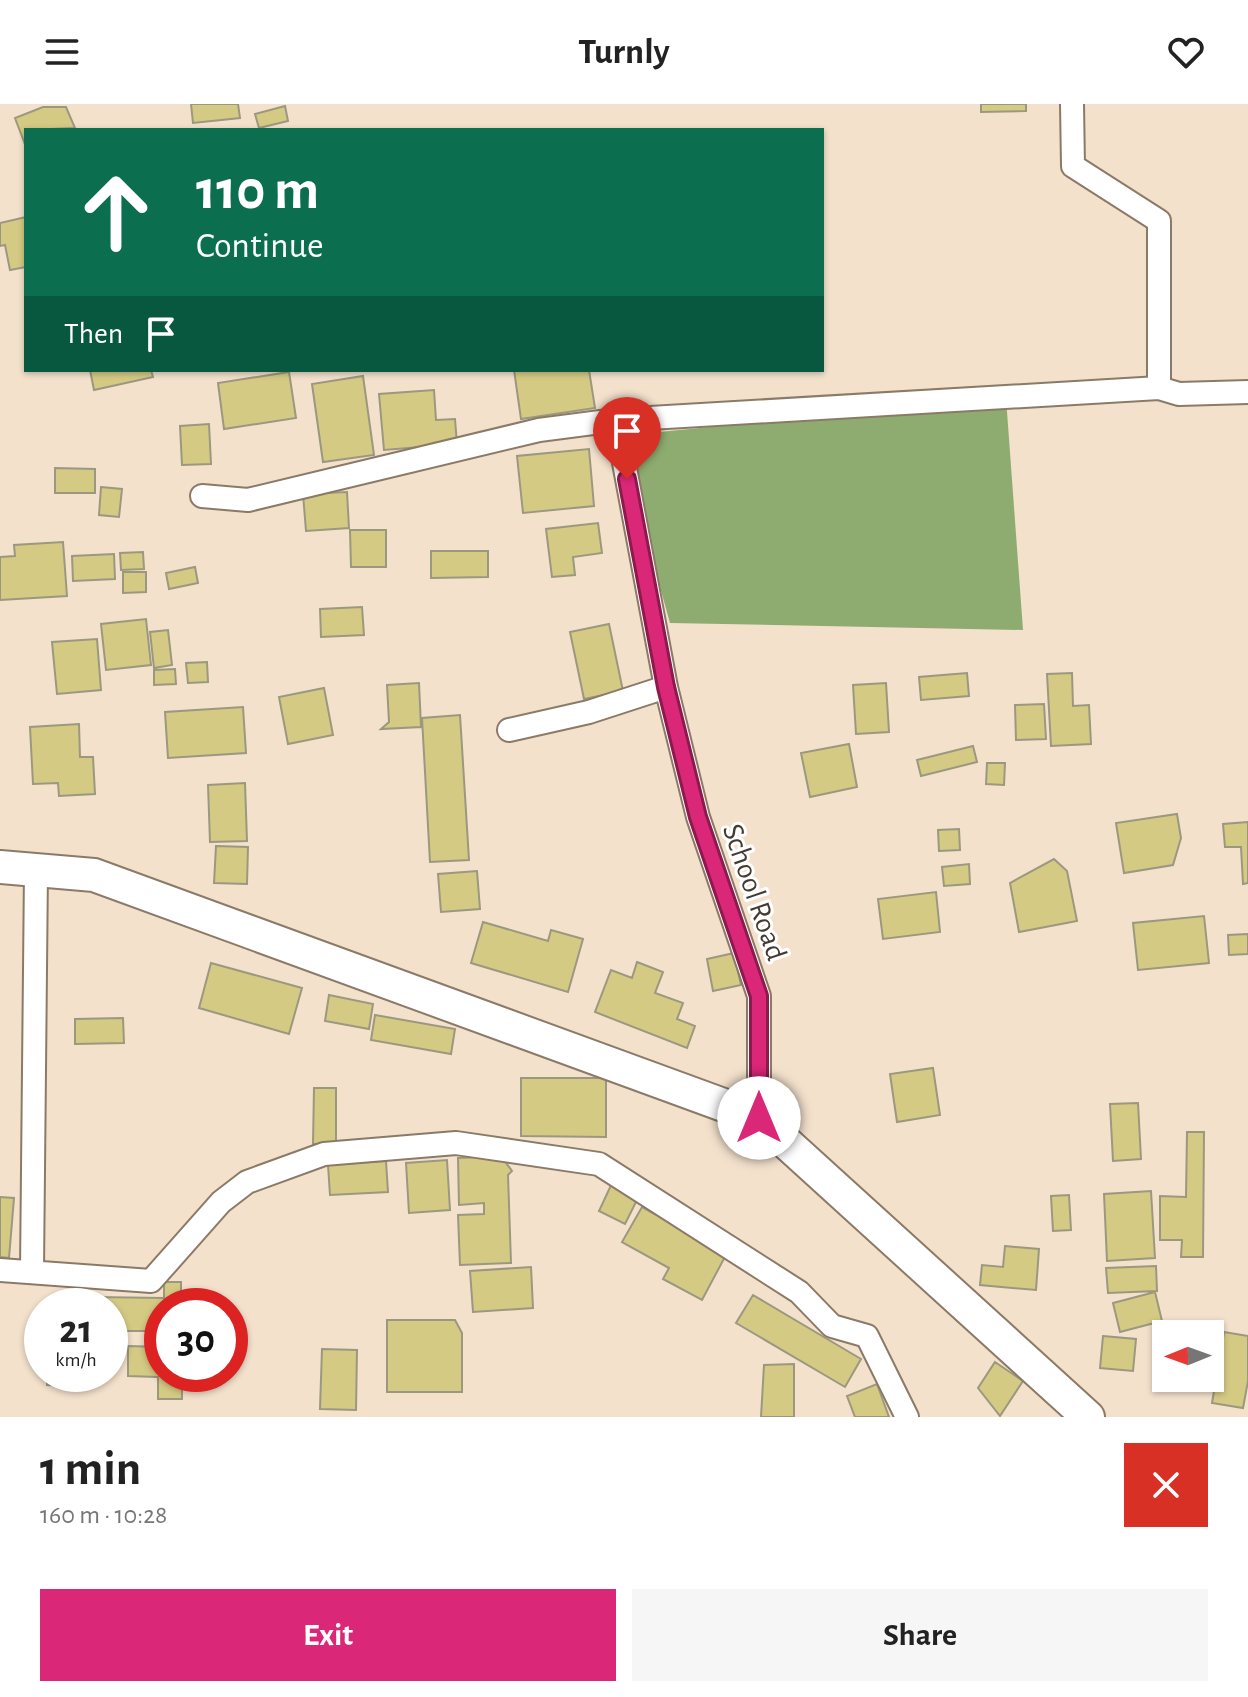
<!DOCTYPE html>
<meta charset="utf-8">
<style>
body{margin:0;font-family:"Alegreya Sans",sans-serif;background:#f6f6f6;color:#222;height:100vh;display:flex;flex-direction:column;font-size:30px;white-space:nowrap}
*{box-sizing:border-box;margin:0}
p{font-size:26px;color:#767676}
.icon{flex:none;width:44px;height:44px;fill:none;stroke:currentColor;stroke-width:2;stroke-linecap:round;stroke-linejoin:round}
.map{position:relative;height:1313px;overflow:hidden}
.side{display:flex;flex-direction:column;background:#fff;flex:1}
.side>*{flex:none}
.guide{position:absolute;left:24px;top:24px;width:800px;height:244px;border-radius:0px;box-shadow:0 2px 6px #0004;background:#0b6e4f;color:#fff;overflow:hidden}
.needle{width:52px;rotate:269deg}
.buttons{position:absolute;left:1152px;top:1216px;display:grid;gap:16px}
.buttons a{display:grid;place-items:center;width:72px;height:72px;border-radius:0px;background:#fff;box-shadow:0 2px 6px #0004;font-size:40px}
.speed{position:absolute;left:24px;top:1184px;display:flex;gap:16px;font-size:40px;font-weight:700;text-align:center}
.speed>*{display:grid;place-content:center;width:104px;height:104px;border-radius:50%;background:#fff;box-shadow:0 2px 6px #0004;line-height:1}
.speed small{font-size:20px;font-weight:400}
.speed .limit{border:12px solid #d22;background:#fff;color:#111}
.pin{position:absolute;display:grid;place-items:center;width:68px;height:68px;color:#fff;margin:-82px -34px;border-radius:50% 50% 50% 0;rotate:-45deg;box-shadow:0 0 8px #0007}
.pin .icon{rotate:45deg}
.me{position:absolute;width:88px;margin:-44px;rotate:0deg;stroke-linejoin:round;filter:drop-shadow(0 0 6px #0008)}
.turn{display:flex;align-items:center;gap:28px;height:168px;padding:0 40px;font-size:36px}
.turn .icon{width:104px;height:104px;stroke-width:2.5}
.turn b{display:block;font-size:56px;line-height:68px}
.then{display:flex;align-items:center;height:76px;padding:0 40px;background:#0003;gap:16px;font-size:30px}
.round{display:grid;place-items:center;flex:none;width:84px;height:84px;border-radius:0px;background:#f6f6f6}
.headline{display:flex;align-items:center;justify-content:space-between;height:136px;padding:0 40px}
h1{font-size:48px;font-weight:700;line-height:60px}
.button{display:flex;gap:16px;margin-top:auto;padding:16px 40px}
.button a{flex:1;height:92px;border-radius:0px;background:#db2777;color:#fff;font-size:32px;font-weight:700;line-height:92px;text-align:center}
.button a+a{background:#f6f6f6;color:#222}
header{display:flex;justify-content:space-between;align-items:center;height:104px;padding:0 40px;background:#fff;font-size:36px;font-weight:700}
.map>svg:first-child{display:block}
</style>
<header><svg class="icon" aria-label="menu" viewBox="0 0 24 24"><path d="M4 6h16M4 12h16M4 18h16"/></svg>Turnly<svg class="icon" aria-label="heart" viewBox="0 0 24 24"><path d="M12 20l-8-8c-3-5 5-10 8-4 3-6 11-1 8 4z"/></svg></header>
<div class="map">
<svg width="1248" height="1313" viewBox="0 0 1248 1313">
<rect width="100%" height="100%" fill="#f3e1cc"/>
<!-- water -->
<path fill="#8eac6f" d="M1006 294 1023 526 670 519 618 332Z"/>
<!-- building -->
<path fill="#d5ca84" stroke="#9c9880" stroke-width="2" d="M191 0H238L240 14 193 19Z
M981 0H1026V7L981 8Z
M285 2 288 17 259 24 255 10Z
M43 3H66L75 24 26 26V43L15 14Z
M26 113V163L10 166 5 141 0 142V119Z
M90 266H151L153 273 94 286Z
M514 266H589L595 304 521 315Z
M289 268 296 314 224 325 218 279Z
M363 272 374 351 323 358 312 280Z
M434 286 436 316 455 315 457 340 384 346 379 290Z
M209 320 211 360 182 361 180 322Z
M589 345 594 402 523 409 517 352Z
M55 364 95 365V389H55Z
M101 383 122 385 119 413 99 411Z
M347 388 349 424 306 427 303 390Z
M598 419 602 449 573 453 575 471 552 473 546 425Z
M350 426H386V463H351Z
M63 438 67 492 0 496V453L15 452 14 441Z
M431 447H488V473L431 474Z
M143 448 144 465 121 466 120 449Z
M114 450 115 475 73 477 72 452Z
M195 463 198 479 169 485 166 469Z
M123 468H146V488L123 489Z
M362 503 364 531 321 533 320 505Z
M146 515 151 561 106 566 101 520Z
M609 520 623 587 584 595 570 528Z
M168 526 172 561 154 564 150 528Z
M97 535 101 586 57 590 52 538Z
M207 558 208 578 188 579 186 559Z
M175 565 176 580 154 581V566Z
M967 569 969 592 921 596 919 573Z
M1072 569 1073 602 1089 601 1091 640 1051 642 1047 570Z
M419 579 421 623 381 625 389 618 387 581Z
M886 579 889 628 856 630 853 581Z
M324 584 333 631 288 640 279 593Z
M1044 600 1046 635 1016 636 1015 601Z
M243 603 246 649 168 654 165 608Z
M460 611 469 756 430 758 422 614Z
M79 620 80 653H93L95 690 59 692 58 679 33 680 30 623Z
M849 640 857 683 810 693 801 649Z
M973 642 977 658 921 672 917 656Z
M987 659H1005L1004 681 986 680Z
M245 679 247 737 210 738 208 681Z
M1177 710 1181 734 1173 761 1124 769 1116 719Z
M1248 718V779L1243 780 1241 743H1225L1223 720Z
M959 725 960 746 939 747 938 726Z
M216 742 248 743 247 780 214 779Z
M1054 755 1067 767 1077 817 1019 828 1010 779Z
M969 760 970 780 944 782 942 763Z
M477 767 480 805 441 808 438 770Z
M936 788 940 828 883 835 878 795Z
M1204 812 1209 859 1138 866 1133 819Z
M483 818 548 837 551 826 583 835 568 888 471 859Z
M1248 830V850L1229 851 1228 831Z
M734 849 741 881 713 887 707 855Z
M637 858 663 868 655 889 683 899 677 915 695 922 687 944 595 908 611 866 632 874Z
M211 859 302 884 289 930 199 904Z
M329 891 373 900 369 925 325 917Z
M375 911 455 925 451 950 371 936Z
M123 914 124 939 75 940V915Z
M933 964 940 1011 897 1018 890 970Z
M521 974H606V1033L521 1032Z
M314 984H336V1040H313Z
M1138 999 1141 1055 1113 1057 1110 1000Z
M1187 1028H1204L1203 1153H1181L1182 1136H1160V1092L1186 1093Z
M501 1052 512 1067 508 1071 511 1159 460 1161 458 1111 484 1110V1099L459 1101 458 1054Z
M447 1056 450 1106 409 1109 406 1059Z
M386 1057 388 1088 330 1091 328 1061Z
M612 1079 639 1092 625 1120 599 1107Z
M1151 1087 1155 1154 1107 1157 1104 1090Z
M1069 1091 1071 1126 1053 1127 1051 1092Z
M0 1093 14 1094 9 1154 0 1153Z
M642 1103 727 1149 702 1196 663 1175 669 1164 622 1138Z
M1005 1142 1039 1145 1036 1186 980 1181 982 1161 1003 1163Z
M1156 1162 1157 1187 1108 1189 1106 1164Z
M531 1163 533 1204 473 1208 470 1167Z
M164 1178H181V1202H162V1227H110V1202H94L95 1193 164 1194Z
M1155 1188 1162 1217 1120 1228 1113 1199Z
M753 1191 861 1255 845 1283 736 1219Z
M387 1216H455L462 1229V1288H387Z
M1224 1228 1248 1232V1277L1243 1304 1212 1299Z
M1103 1232 1136 1235 1133 1267 1100 1264Z
M128 1242 162 1243V1270H182V1295H158V1273L128 1272Z
M322 1245 357 1246 356 1306 320 1305Z
M995 1258 1023 1277 1000 1312 978 1284Z
M794 1260V1313H761L764 1261Z
M47 1270H77L76 1282 47 1281Z
M877 1280 889 1313H855L847 1292Z"/>
<g fill="none" stroke-linecap="round" stroke-linejoin="round">
<defs>
<path id="street" d="M1072 0 1073 62 1159 117V284
M202 392 248 396 539 326 616 316 1159 284 1179 290 1248 288
M666 583 698 713 759 892V1014
M509 626 589 608 666 583 616 316
M0 1166 151 1177 221 1098 247 1078 324 1050 456 1039 599 1060 799 1188 832 1222 867 1232 907 1313
M32 1166 36 766"/>
<path id="secondary" d="M0 763 94 771 759 1014 1088 1313"/>
</defs>
<!-- street casing -->
<use href="#street" stroke="#8b7a67" stroke-width="26"/>
<!-- secondary casing -->
<use href="#secondary" stroke="#8b7a67" stroke-width="36"/>
<!-- street -->
<use href="#street" stroke="#fff" stroke-width="22"/>
<!-- secondary -->
<use href="#secondary" stroke="#fff" stroke-width="32"/>
</g>
<g fill="none" stroke-linecap="round" stroke-linejoin="round">
<defs>
<path id="route" d="M627 375 666 583 698 713 759 892V1014"/>
</defs>
<!-- route casing -->
<use href="#route" stroke="#8e194d" stroke-width="20"/>
<!-- route -->
<use href="#route" stroke="#db2777" stroke-width="14"/>
</g>
<g text-anchor="middle" stroke-width="6" stroke-linejoin="round" paint-order="stroke">
<!-- street labels -->
<g font-size="30" fill="#423b32" stroke="#fff">
<text transform="translate(755 788) rotate(71)" y="10">School Road</text>
</g>
</g>
</svg>
<div class="buttons">
<a><svg class="needle" viewBox="-14 -14 28 28"><path d="M0-13l5 13h-10z" fill="#e53935"/><path d="M0 13l5-13h-10z" fill="#767676"/></svg></a>
</div>
<div class="speed"><div>21<small>km/h</small></div><div class="limit">30</div></div>
<div class="pin" style="left:627px;top:375px;background:#d93025"><svg class="icon" aria-label="arrive" viewBox="0 0 24 24"><path d="M6 21V4h12l-3 4 3 4H6"/></svg></div>
<svg class="me" style="left:759px;top:1014px" viewBox="-20 -20 40 40"><circle r="19" fill="#fff"/><path d="M0-13L10 11 0 6-10 11z" fill="#db2777"/></svg>
<div class="guide">
<div class="turn"><svg class="icon" aria-label="ahead" viewBox="0 0 24 24"><path d="M12 20V5M6 11l6-6 6 6"/></svg><div><b>110 m</b>Continue</div></div>
<div class="then">Then<svg class="icon" aria-label="arrive" viewBox="0 0 24 24"><path d="M6 21V4h12l-3 4 3 4H6"/></svg></div>
</div>
</div>
<section class="side">
<div class="headline"><div><h1>1 min</h1><p>160 m · 10:28</p></div><a class="round" style="background:#d93025;color:#fff"><svg class="icon" aria-label="close" viewBox="0 0 24 24"><path d="M6 6l12 12M18 6L6 18"/></svg></a></div>
<div class="button"><a>Exit</a><a>Share</a></div>
</section>
